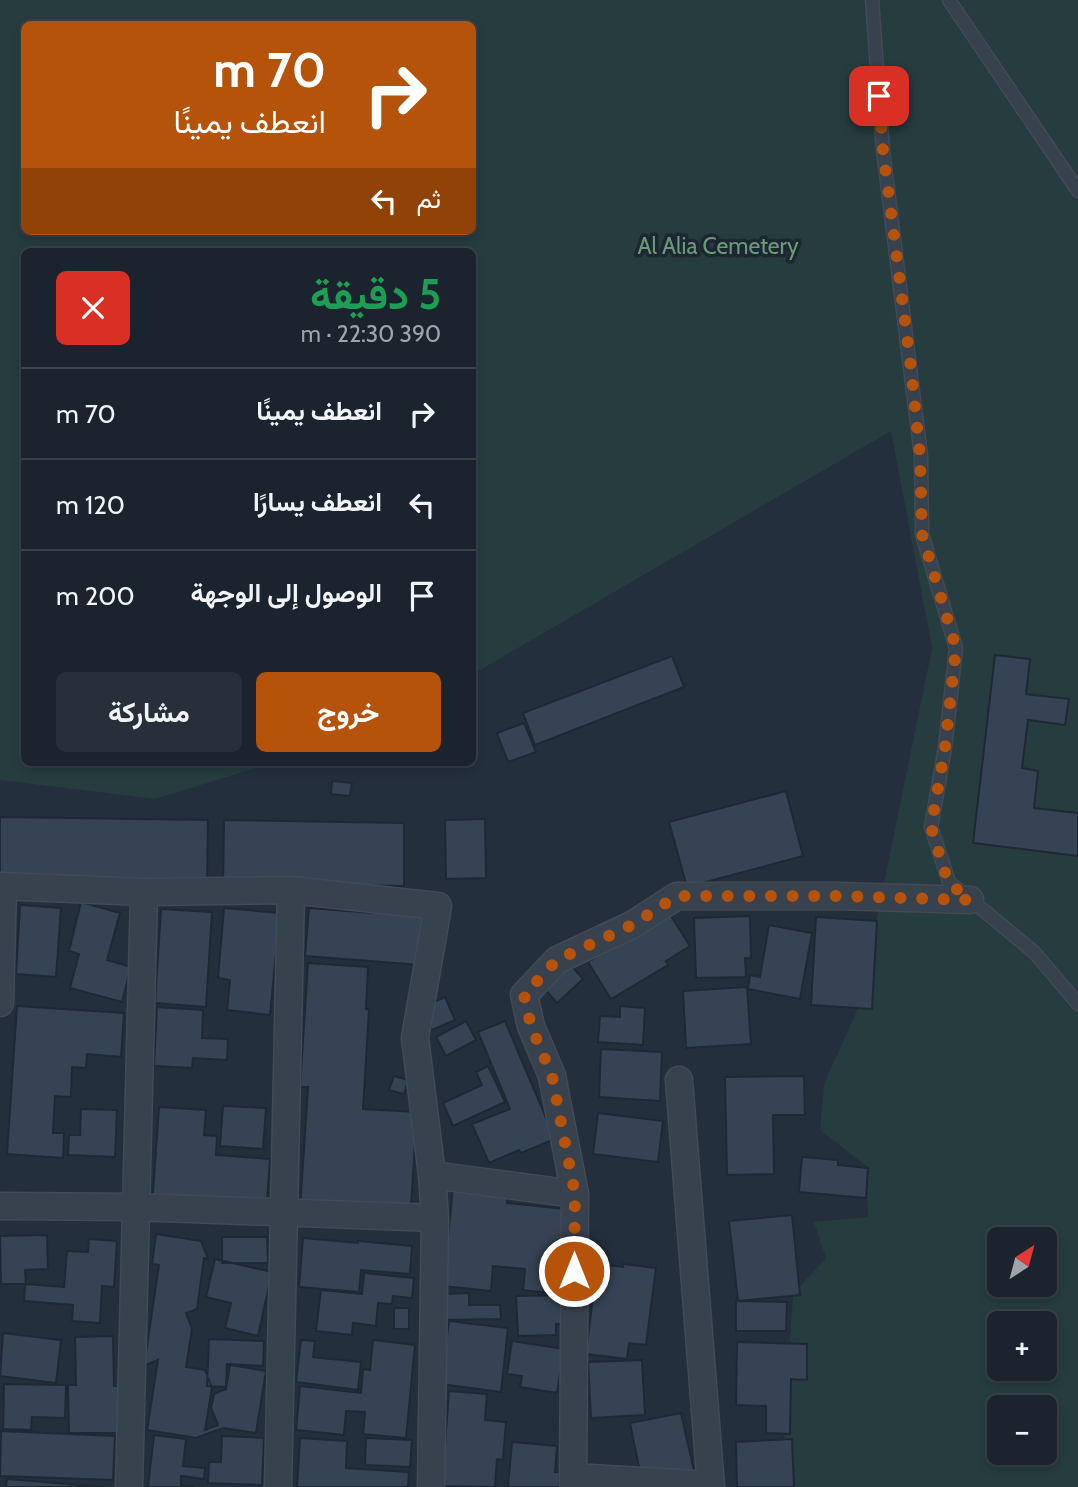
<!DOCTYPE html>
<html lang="ar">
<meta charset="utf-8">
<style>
body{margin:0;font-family:Cabin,Vazirmatn,sans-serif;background:#282f3a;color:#f1f3f6;direction:rtl;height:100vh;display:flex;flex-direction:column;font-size:26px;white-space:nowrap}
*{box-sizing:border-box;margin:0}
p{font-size:23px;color:#a0a4aa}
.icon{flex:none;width:38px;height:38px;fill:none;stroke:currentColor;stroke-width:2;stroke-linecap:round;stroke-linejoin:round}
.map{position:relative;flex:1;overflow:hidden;direction:ltr}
.sheet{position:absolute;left:21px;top:248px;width:455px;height:518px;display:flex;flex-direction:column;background:#1b232e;border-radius:10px;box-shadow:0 4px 10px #0003,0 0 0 2px #39404a;direction:rtl}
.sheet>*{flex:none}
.guide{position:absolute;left:21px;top:21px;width:455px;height:214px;border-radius:10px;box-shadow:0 4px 10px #0003,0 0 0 2px #39404a;direction:rtl;background:#b45309;color:#fff;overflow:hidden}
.needle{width:46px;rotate:36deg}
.fabs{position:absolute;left:987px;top:1227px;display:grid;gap:14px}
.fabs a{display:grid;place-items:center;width:70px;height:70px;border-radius:10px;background:#1b232e;box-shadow:0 4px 10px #0003,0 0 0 2px #39404a;font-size:35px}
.pin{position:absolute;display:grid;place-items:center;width:60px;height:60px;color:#fff;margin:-30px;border-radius:14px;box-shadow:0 4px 10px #0006}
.me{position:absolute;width:77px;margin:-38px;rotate:0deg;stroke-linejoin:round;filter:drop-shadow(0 0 5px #0008)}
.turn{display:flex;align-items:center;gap:24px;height:147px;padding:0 35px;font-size:32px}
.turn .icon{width:91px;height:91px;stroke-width:2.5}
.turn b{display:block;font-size:49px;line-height:60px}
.then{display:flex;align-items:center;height:66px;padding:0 35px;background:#0003;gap:14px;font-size:26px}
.round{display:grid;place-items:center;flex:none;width:74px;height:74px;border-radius:10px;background:#282f3a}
.headline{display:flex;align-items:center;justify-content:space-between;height:119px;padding:0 35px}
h1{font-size:42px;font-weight:700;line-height:52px;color:#1e9e55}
.button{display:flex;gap:14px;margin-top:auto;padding:14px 35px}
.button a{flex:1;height:80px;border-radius:10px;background:#b45309;color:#fff;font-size:28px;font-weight:700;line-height:80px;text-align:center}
.button a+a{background:#282f3a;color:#f1f3f6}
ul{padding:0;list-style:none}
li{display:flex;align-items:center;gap:21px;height:91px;padding:0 35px;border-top:2px solid #39404a}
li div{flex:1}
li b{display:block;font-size:26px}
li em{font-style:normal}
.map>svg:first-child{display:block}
</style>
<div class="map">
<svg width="1078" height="1487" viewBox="0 0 1078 1487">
<rect width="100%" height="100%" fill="#242f3e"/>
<!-- green -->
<path fill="#263c3f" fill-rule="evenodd" d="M0 0H1078V1487H781L793 1294 826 1258 814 1222 868 1217 866 1166 820 1130 824 1084 859 1006 932 648 891 431 473 674 472 252H24V763H272L155 799 0 780ZM24 24H472V231H24ZM999 1239H1045V1284H999ZM999 1323H1045V1368H999ZM999 1407H1045V1452H999Z"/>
<!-- building -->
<path fill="#364354" stroke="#1f2835" stroke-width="2" d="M995 655 1030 659 1026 694 1069 699 1065 725 1028 720 1022 768 1038 771 1034 808 1078 813V856L973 843Z
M672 656 684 687 535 745 523 713Z
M524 723 536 752 508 762 497 733Z
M332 781 352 783 350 796 331 794Z
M786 791 803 856 687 887 669 822Z
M0 817 208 820 207 884 0 880Z
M485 819 486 878 446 879 445 820Z
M224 820 404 823V886L223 883Z
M81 902 120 913 107 960 131 967 122 1002 70 988 79 954 69 951Z
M20 905 61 908 56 977 16 974Z
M224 908 280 913 270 1015 227 1010 230 980 218 978Z
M309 908 372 913V910L424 914 421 965 305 956Z
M161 909 212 912 206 1007 155 1003Z
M669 913 690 946 666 961 668 965 611 999 588 962Z
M750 916 751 958H745L746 977 696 978 694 918Z
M816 917 877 921 872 1009 811 1005Z
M769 925 812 933 800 999 748 989 750 975 760 977Z
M308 963 368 967 366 1009 369 1010 363 1109 417 1112 411 1206 300 1210 308 1087H300Z
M569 963 583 979 557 1003 543 987Z
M747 987 751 1044 686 1048 683 991Z
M445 997 455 1020 432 1030 422 1007Z
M17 1006 124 1013 121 1057 87 1054 86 1068 72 1067 71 1097 55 1096 53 1133H64L63 1158 7 1154Z
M620 1006 645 1008 643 1045 598 1042 600 1016 620 1017Z
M157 1007 203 1010 202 1038 228 1039 227 1060 193 1058 192 1068 154 1066Z
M466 1021 476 1040 446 1056 436 1037Z
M505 1021 555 1139 521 1153 519 1150 489 1163 472 1124 510 1109 478 1032Z
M601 1049 662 1052 660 1101 599 1097Z
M488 1066 505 1102 453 1126 443 1103 482 1085 476 1072Z
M394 1076 408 1080 404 1094 389 1090Z
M804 1076 805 1115H773L774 1174 727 1175 725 1077Z
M223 1106 266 1108 263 1149 220 1146Z
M159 1107 206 1110 204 1135 217 1136 216 1155 270 1159 266 1215 152 1206Z
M81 1109 117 1110 115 1157 68 1155 69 1135H80Z
M598 1113 663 1121 658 1162 593 1154Z
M802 1157 838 1160V1165L868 1168 866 1198 799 1192Z
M453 1188 508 1193 507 1203 565 1209 557 1294 523 1290 525 1269 493 1266 491 1291 443 1286Z
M792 1215 800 1295 738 1301 729 1221Z
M156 1234 201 1241 208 1259 204 1258 197 1309 186 1313 192 1329 186 1367 205 1370 212 1388 205 1430 218 1425 211 1408 214 1394 226 1389 230 1365 266 1371 256 1433 223 1428 196 1438 147 1430 158 1360 144 1366 159 1265 152 1264Z
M47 1235 48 1269 25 1270 26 1284H1L0 1236Z
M222 1237H267L268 1263H222Z
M303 1238 358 1243V1241L412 1246 410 1274 361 1270 359 1292 299 1287Z
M89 1239 117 1241 114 1287 102 1286 100 1323 72 1321 73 1305 24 1301 25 1284 64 1287 67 1251 88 1252Z
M215 1259 272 1272 258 1336 225 1328 231 1303 206 1297Z
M597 1264 623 1267V1264L656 1268 646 1345 629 1343 627 1359 586 1354Z
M364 1273 414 1278 412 1298 393 1296 392 1304 378 1303 376 1326 353 1323 352 1335 316 1331 321 1290 362 1294Z
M469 1293V1305H500L501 1319 446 1320V1294Z
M567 1295 568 1324H556V1335L518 1336 516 1296Z
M736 1301 787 1302 786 1331H736Z
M394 1308H409V1329H394Z
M449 1321 508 1328 501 1392 441 1384Z
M3 1333 61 1340 56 1383 0 1376Z
M113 1336 114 1386H120L121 1433H69L68 1385H76L75 1337Z
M209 1339 264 1341 263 1366 227 1364 226 1387 207 1386Z
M301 1340 315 1341 313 1357 361 1362 358 1390 296 1382Z
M373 1340 415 1345 406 1438 363 1434 365 1412 346 1411 344 1435 296 1430 300 1386 361 1393 363 1369 370 1370Z
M512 1341 564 1349 557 1393 520 1387 522 1376 507 1374Z
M737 1342 807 1344V1380L791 1379 790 1434 766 1433V1406L736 1405Z
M642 1360 645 1415 591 1418 588 1362Z
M4 1384 66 1385 65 1418 32 1417 31 1430 3 1429Z
M449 1391 487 1394 485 1420 506 1422 503 1460 497 1459 495 1487 442 1486Z
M681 1413 694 1471 642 1482 630 1423Z
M1 1431 115 1436 113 1480 0 1476Z
M154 1435 186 1439 183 1466 205 1468 204 1479 181 1476V1485L194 1487H148Z
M222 1436 264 1438 262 1485 208 1483 209 1462H221Z
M300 1438 347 1441 346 1468 409 1472 408 1487H297Z
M366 1438 412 1440 410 1467 365 1465Z
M792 1439 794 1487H737L736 1442Z
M512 1442 557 1446 555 1472H560L559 1487H508Z
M7 1479 104 1487H6Z"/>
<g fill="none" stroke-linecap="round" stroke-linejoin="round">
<defs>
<path id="lane" d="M872 0 883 150 921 456 922 534 956 648 945 748 931 827 949 882 1034 952 1078 1004
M949 0 1078 191"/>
<path id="street" d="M0 886 144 892 291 890 438 906 415 1038 432 1175 435 1218 431 1487
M0 1003 3 886
M679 1080 711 1487
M432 1175 575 1194
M0 1206 136 1207 435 1218
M574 1477 711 1485
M129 1487 144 892
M278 1487 291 890
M573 1487 575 1194 552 1076 531 1026 524 995 557 960 632 925 677 896H839L970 900"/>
</defs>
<!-- lane casing -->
<use href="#lane" stroke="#414a57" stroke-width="15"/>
<!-- street casing -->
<use href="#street" stroke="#414a57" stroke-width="29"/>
<!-- lane -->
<use href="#lane" stroke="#38414e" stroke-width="12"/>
<!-- street -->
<use href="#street" stroke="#38414e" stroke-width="26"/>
</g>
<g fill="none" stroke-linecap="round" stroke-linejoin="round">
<!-- route -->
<path stroke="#b45309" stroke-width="12" stroke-dasharray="0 21.6" d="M574 1271 575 1194 552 1076 531 1026 524 995 557 960 632 925 677 896H839L970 900 948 882 931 827 945 748 956 648 922 534 920 456 911 368 883 150 879 96"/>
</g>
<g text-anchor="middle" stroke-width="7" stroke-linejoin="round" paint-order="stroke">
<!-- park labels -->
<g font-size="23" fill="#6b9a76" stroke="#1d2633">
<text x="718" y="254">Al Alia Cemetery</text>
</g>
</g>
</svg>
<div class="fabs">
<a><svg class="needle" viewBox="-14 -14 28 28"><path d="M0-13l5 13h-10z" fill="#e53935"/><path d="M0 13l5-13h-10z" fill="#a0a4aa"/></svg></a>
<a>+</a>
<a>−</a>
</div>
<div class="pin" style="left:879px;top:96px;background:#d93025"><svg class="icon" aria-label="arrive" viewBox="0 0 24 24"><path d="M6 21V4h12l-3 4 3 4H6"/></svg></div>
<svg class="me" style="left:574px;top:1271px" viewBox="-20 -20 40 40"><circle r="17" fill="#b45309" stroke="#fff" stroke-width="3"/><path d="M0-11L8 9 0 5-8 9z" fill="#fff"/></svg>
<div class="guide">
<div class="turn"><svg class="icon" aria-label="right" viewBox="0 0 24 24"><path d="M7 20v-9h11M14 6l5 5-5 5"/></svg><div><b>70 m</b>انعطف يمينًا</div></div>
<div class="then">ثم<svg class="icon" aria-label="left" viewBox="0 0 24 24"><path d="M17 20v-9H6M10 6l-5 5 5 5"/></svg></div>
</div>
<section class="sheet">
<div class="headline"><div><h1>5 دقيقة</h1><p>390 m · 22:30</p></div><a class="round" style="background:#d93025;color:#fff"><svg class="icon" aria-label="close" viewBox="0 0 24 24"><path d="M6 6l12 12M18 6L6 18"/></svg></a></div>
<ul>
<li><svg class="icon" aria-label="right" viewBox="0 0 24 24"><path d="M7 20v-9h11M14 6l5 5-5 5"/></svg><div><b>انعطف يمينًا</b></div><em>70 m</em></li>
<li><svg class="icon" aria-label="left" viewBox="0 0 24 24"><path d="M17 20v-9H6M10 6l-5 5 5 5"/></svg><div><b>انعطف يسارًا</b></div><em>120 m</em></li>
<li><svg class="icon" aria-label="arrive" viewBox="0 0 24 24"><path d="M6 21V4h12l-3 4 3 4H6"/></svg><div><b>الوصول إلى الوجهة</b></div><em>200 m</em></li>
</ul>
<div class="button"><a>خروج</a><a>مشاركة</a></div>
</section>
</div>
